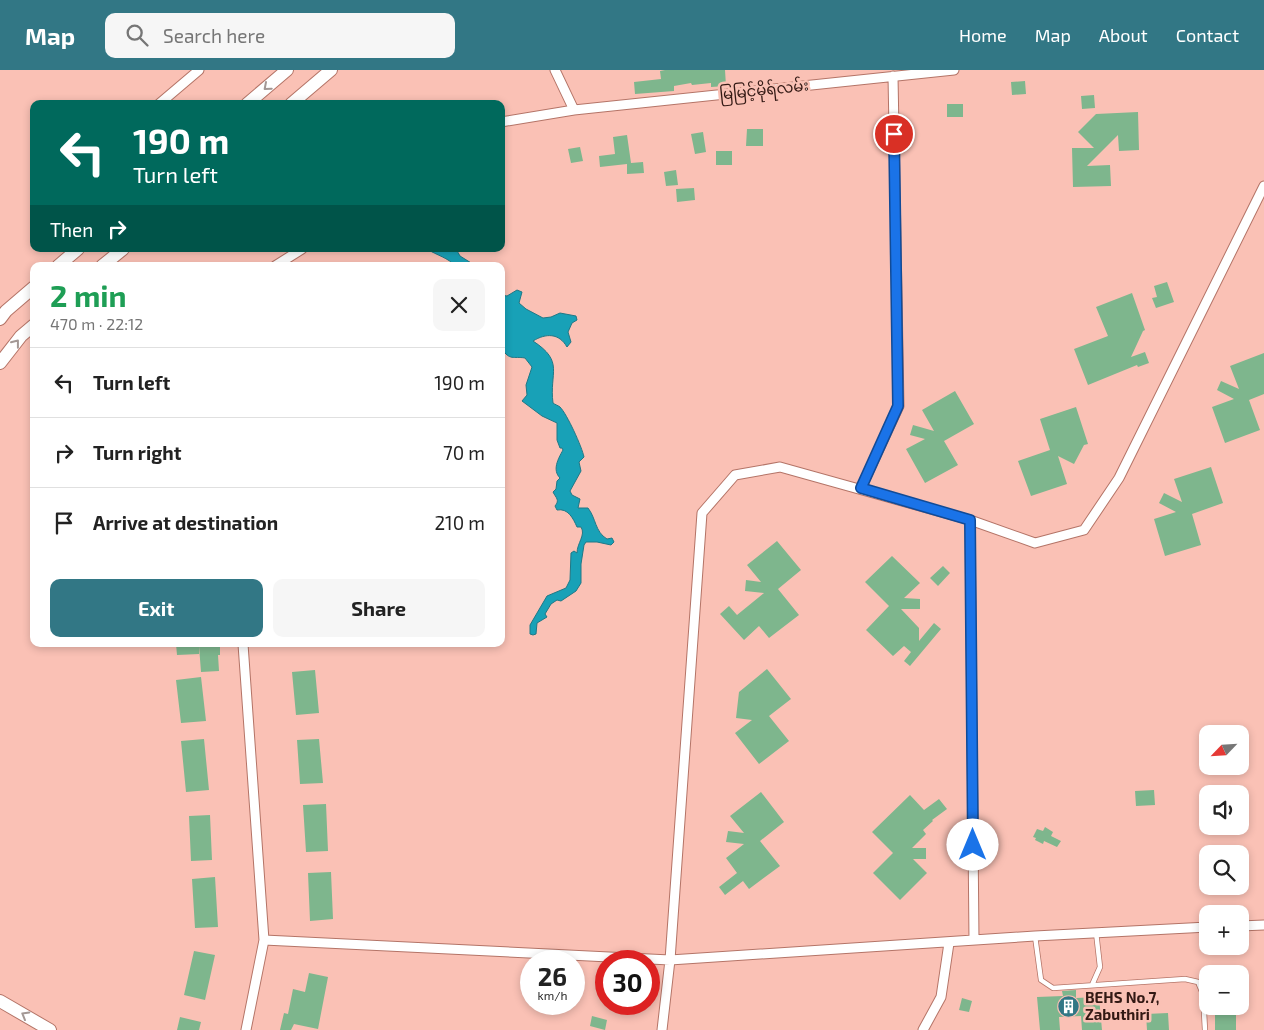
<!DOCTYPE html>
<meta charset="utf-8">
<style>
body{margin:0;font-family:"Exo 2","Noto Sans Myanmar",sans-serif;background:#f6f6f6;color:#222;height:100vh;display:flex;flex-direction:column;font-size:19px;white-space:nowrap}
*{box-sizing:border-box;margin:0}
p{font-size:16px;color:#767676}
.icon{flex:none;width:28px;height:28px;fill:none;stroke:currentColor;stroke-width:2;stroke-linecap:round;stroke-linejoin:round}
.map{position:relative;flex:1;overflow:hidden}
.drawer{position:absolute;left:30px;top:192px;width:475px;height:385px;display:flex;flex-direction:column;background:#fff;border-radius:10px;box-shadow:0 2px 8px #0003}
.drawer>*{flex:none}
.banner{position:absolute;left:30px;top:30px;width:475px;height:152px;border-radius:10px;box-shadow:0 2px 8px #0003;background:#00695c;color:#fff;overflow:hidden}
.needle{width:32px;rotate:245deg}
.fabs{position:absolute;left:1199px;top:655px;display:grid;gap:10px}
.fabs a{display:grid;place-items:center;width:50px;height:50px;border-radius:10px;background:#fff;box-shadow:0 2px 8px #0003;font-size:25px}
.speed{position:absolute;left:520px;top:880px;display:flex;gap:10px;font-size:25px;font-weight:700;text-align:center}
.speed>*{display:grid;place-content:center;width:65px;height:65px;border-radius:50%;background:#fff;box-shadow:0 2px 8px #0003;line-height:1}
.speed small{font-size:12px;font-weight:400}
.speed .limit{border:8px solid #d22;background:#fff;color:#111}
.pin{position:absolute;display:grid;place-items:center;width:42px;height:42px;color:#fff;margin:-21px;border:2px solid #fff;border-radius:50%;box-shadow:0 1px 5px #0007}
.me{position:absolute;width:55px;margin:-28px;rotate:0deg;stroke-linejoin:round;filter:drop-shadow(0 0 4px #0008)}
.turn{display:flex;align-items:center;gap:18px;height:105px;padding:0 20px;font-size:22px}
.turn .icon{width:65px;height:65px;stroke-width:2.5}
.turn b{display:block;font-size:35px;line-height:42px}
.then{display:flex;align-items:center;height:48px;padding:0 20px;background:#0003;gap:10px;font-size:19px}
.round{display:grid;place-items:center;flex:none;width:52px;height:52px;border-radius:10px;background:#f6f6f6}
.summary{display:flex;align-items:center;justify-content:space-between;height:85px;padding:0 20px}
h1{font-size:30px;font-weight:700;line-height:38px;color:#1e9e55}
.primary-button{display:flex;gap:10px;margin-top:auto;padding:10px 20px}
.primary-button a{flex:1;height:58px;border-radius:10px;background:#327785;color:#fff;font-size:20px;font-weight:700;line-height:58px;text-align:center}
.primary-button a+a{background:#f6f6f6;color:#222}
ul{padding:0;list-style:none}
li{display:flex;align-items:center;gap:15px;height:70px;padding:0 20px;border-top:1px solid #e0e0e0}
li div{flex:1}
li b{display:block;font-size:19px}
li em{font-style:normal}
header{display:flex;align-items:center;gap:30px;box-sizing:border-box;height:70px;padding:0 25px;background:#327785;color:#fff}
header strong{font-size:24px}
nav{display:flex;gap:28px;margin-inline-start:auto;font-size:18px}
.search{width:350px;height:45px;background:#f6f6f6;display:flex;align-items:center;gap:12px;box-sizing:border-box;padding:0 18px;border-radius:10px;color:#767676;font-size:19px}
.map>svg:first-child{display:block}
</style>
<header>
<strong>Map</strong>
<div class="search"><svg class="icon" aria-label="search" viewBox="0 0 24 24"><circle cx="10" cy="10" r="6"/><path d="M15 15l6 6"/></svg>Search here</div>
<nav><a>Home</a><a>Map</a><a>About</a><a>Contact</a></nav>
</header>
<div class="map">
<svg width="1264" height="960" viewBox="0 0 1264 960">
<rect width="100%" height="100%" fill="#fac1b5"/>
<!-- water -->
<path fill="#18a1b7" stroke="#207886" d="M427 179H456L460 186 476 196H455C449 188 436 185 427 179Z
M517 220 522 222 519 233 526 239 543 248 551 247 560 243 576 246 577 250 572 253 568 262 571 272 567 277C559 263 546 263 533 271 565 292 549 302 553 333 554 334 559 336 560 337 567 344 582 377 584 387L579 392 581 401 570 421 572 425 580 429 578 438H588C596 448 595 462 607 469L612 468 614 472 611 475 597 472H586L584 475 581 494V513L576 521 561 531 557 530 551 534 545 544 547 547 537 553 536 564 533 565 530 564V555L547 526 566 518 570 510 571 483 574 481 577 483C577 473 586 465 581 457H577C573 448 568 438 557 440L555 436C560 430 556 428 553 422L556 419 557 411 560 408C552 400 558 389 563 380L562 378H560L557 370V353L542 346 522 331 527 325 526 315 532 297 525 288C513 286 510 291 502 279L501 225 507 226Z"/>
<!-- building -->
<path fill="#7eb68d" d="M665 0H725L726 16 711 17V13L692 15 691 13 674 16V21L635 24 634 12 661 9 660 1Z
M1025 11 1026 24 1012 25 1011 12Z
M1094 25 1095 38 1082 39 1081 26Z
M947 34H963V47H947Z
M1138 42 1139 80 1119 81 1118 65 1087 96 1110 95 1111 116 1073 117 1072 78H1094L1078 62 1096 44Z
M747 59H763V76H746Z
M703 62 706 82 695 84 691 64Z
M627 65 631 93 643 92 644 103 627 104V94L600 97 599 86 615 84 613 67Z
M580 77 583 91 571 93 568 79Z
M716 81H732V95H716Z
M676 100 678 115 666 116 664 102Z
M694 118 695 130 677 132 676 119Z
M1167 212 1174 232 1156 238 1152 228 1157 227 1154 216Z
M1132 223 1145 260 1143 261 1131 287 1145 282 1149 293 1138 297 1137 295 1088 315 1074 279 1108 266 1096 237Z
M1264 283V324L1249 330 1260 360 1225 373 1212 337 1234 329 1217 320 1221 311 1239 319 1230 296Z
M955 321 974 354 944 371 958 395 925 413 906 379 925 369 910 365 913 355 934 361 922 340Z
M1076 337 1088 374 1084 375 1074 394 1058 386 1067 414 1031 426 1018 391 1050 380 1040 349Z
M1211 397 1223 433 1192 444 1201 475 1165 486 1154 449 1176 442 1159 433 1164 423 1182 432 1174 409Z
M777 471 801 500 778 519 799 545 769 568 759 556 744 570 720 544 729 536 737 545 764 523 745 521 746 510 761 512 747 495Z
M892 486 920 513 904 528 920 529V539H901L919 558V571L934 553 941 559 910 596 904 591 911 582 904 576 893 586 866 560 889 536 865 512Z
M943 496 950 503 938 516 930 508Z
M176 574H199V584L177 585Z
M199 576H220V585H218L219 601 201 602Z
M767 599 791 629 769 646 789 671 759 694 735 663 752 650 736 648 739 622Z
M315 600 319 643 296 645 292 602Z
M201 607 206 651 181 653 176 610Z
M204 669 209 720 186 722 181 671Z
M319 669 323 713 300 714 297 670Z
M1154 720 1155 735 1136 736 1135 721Z
M761 722 784 752 760 771 780 796 749 819 743 811 725 825 719 817 737 803 726 788 744 774 726 772 728 761 744 763 730 746Z
M910 725 924 740 939 729 947 739 932 750 933 751 923 760 926 764 912 778H926V789H913L927 803 900 830 873 803 893 783 872 762Z
M326 734 328 781 306 782 303 735Z
M210 745 212 790 191 791 189 746Z
M1045 757 1053 762 1051 766 1061 771 1057 777 1044 771 1043 774 1035 770 1036 768 1033 767 1037 759 1043 761Z
M331 802 333 849 310 851 308 803Z
M215 807 218 857 195 858 192 809Z
M194 881 215 885 205 930 184 925Z
M309 903 328 907 318 959 294 954 291 960H280L284 943 288 944 293 919 305 922Z
M1076 920V928L1099 927 1102 960H1082L1081 946 1059 947 1060 960H1040L1037 927 1063 926 1062 921Z
M962 928 972 931 969 942 959 940Z
M1215 939H1236V960H1215Z
M1168 943 1169 960H1147L1146 944Z
M592 946 607 950 605 960 590 956Z
M180 947 201 952 199 960H177Z"/>
<g fill="none" stroke-linecap="round" stroke-linejoin="round">
<defs>
<path id="lane" d="M1035 866 1041 910 1053 918 1185 909 1198 912 1203 924 1205 960
M1092 915 1100 897 1096 862"/>
<path id="street" d="M159 34 199 0
M574 40 954 0
M501 52 574 40 555 0
M275 196 302 179
M861 418 899 336 893 6
M970 450 974 870
M243 574 264 870
M1240 856 1264 855
M246 960 264 870 670 890 1035 866 1208 857
M662 960 670 890 702 443 735 405 780 397 970 450 1035 473 1084 460 1119 408 1264 116
M923 960 941 927 949 873"/>
<path id="secondary" d="M247 34 287 0
M291 34 331 0
M58 196 78 179
M102 196 123 179
M0 249 6 241 34 217
M0 293 21 266 34 255
M0 931 50 960"/>
</defs>
<!-- lane casing -->
<use href="#lane" stroke="#b47467" stroke-width="6"/>
<!-- street casing -->
<use href="#street" stroke="#b47467" stroke-width="11"/>
<!-- secondary casing -->
<use href="#secondary" stroke="#b47467" stroke-width="14"/>
<!-- lane -->
<use href="#lane" stroke="#fff" stroke-width="4.5"/>
<!-- street -->
<use href="#street" stroke="#fff" stroke-width="9"/>
<!-- secondary -->
<use href="#secondary" stroke="#fff" stroke-width="12"/>
</g>
<!-- one-way arrows -->
<defs><path id="oneway-chevron" d="M-2-3.5L2.5 0L-2 3.5" fill="none" stroke-width="1.6" stroke-linecap="round" stroke-linejoin="round" transform="scale(1.25)"/></defs>
<g stroke="#a39895">
<use href="#oneway-chevron" transform="translate(267 17) rotate(139)"/>
<use href="#oneway-chevron" transform="translate(16 273) rotate(-52)"/>
<use href="#oneway-chevron" transform="translate(25 945) rotate(-150)"/>
</g>
<g fill="none" stroke-linecap="round" stroke-linejoin="round">
<defs>
<path id="route" d="M894 64 898 336 861 418 970 450 973 775"/>
</defs>
<!-- route casing -->
<use href="#route" stroke="#114b97" stroke-width="12"/>
<!-- route -->
<use href="#route" stroke="#1a73e8" stroke-width="9"/>
</g>
<!-- icons -->
<defs>
<symbol id="building-disc" viewBox="-11 -11 22 22"><circle r="9.5" fill="#327785" stroke="#fac1b5"/><path d="M-4-6H4V6H1V3H-1V6H-4ZM-2.5-4.3h1.7v1.8h-1.7ZM.8-4.3h1.7v1.8H.8ZM-2.5-1h1.7V.8h-1.7ZM.8-1h1.7V.8H.8Z" fill="#fff"/></symbol>
</defs>
<g fill-rule="evenodd">
<use href="#building-disc" x="1056" y="924" width="25" height="25"/>
</g>
<g text-anchor="middle" stroke-width="5" stroke-linejoin="round" paint-order="stroke">
<!-- street labels -->
<g font-size="15" fill="#331914" stroke="#fac1b5">
<text transform="translate(764 20) rotate(-6)" y="5">မြမြင့်မိုရ်လမ်း</text>
</g>
<!-- poi labels -->
<g font-size="15" font-weight="bold" fill="#331914" stroke="#fac1b5" text-anchor="start">
<text x="1085" y="933">BEHS No.7,<tspan x="1085" dy="17">Zabuthiri</tspan></text>
</g>
</g>
</svg>
<div class="fabs">
<a><svg class="needle" viewBox="-14 -14 28 28"><path d="M0-13l5 13h-10z" fill="#e53935"/><path d="M0 13l5-13h-10z" fill="#767676"/></svg></a>
<a><svg class="icon" aria-label="sound" viewBox="0 0 24 24"><path d="M4 9h4l5-4v14l-5-4H4zM17 9q2 3 0 6"/></svg></a>
<a><svg class="icon" aria-label="search" viewBox="0 0 24 24"><circle cx="10" cy="10" r="6"/><path d="M15 15l6 6"/></svg></a>
<a>+</a>
<a>−</a>
</div>
<div class="speed"><div>26<small>km/h</small></div><div class="limit">30</div></div>
<div class="pin" style="left:894px;top:64px;background:#d93025"><svg class="icon" aria-label="arrive" viewBox="0 0 24 24"><path d="M6 21V4h12l-3 4 3 4H6"/></svg></div>
<svg class="me" style="left:973px;top:775px" viewBox="-20 -20 40 40"><circle r="19" fill="#fff"/><path d="M0-13L10 11 0 6-10 11z" fill="#1a73e8"/></svg>
<div class="banner">
<div class="turn"><svg class="icon" aria-label="left" viewBox="0 0 24 24"><path d="M17 20v-9H6M10 6l-5 5 5 5"/></svg><div><b>190 m</b>Turn left</div></div>
<div class="then">Then<svg class="icon" aria-label="right" viewBox="0 0 24 24"><path d="M7 20v-9h11M14 6l5 5-5 5"/></svg></div>
</div>
<section class="drawer">
<div class="summary"><div><h1>2 min</h1><p>470 m · 22:12</p></div><a class="round"><svg class="icon" aria-label="close" viewBox="0 0 24 24"><path d="M6 6l12 12M18 6L6 18"/></svg></a></div>
<ul>
<li><svg class="icon" aria-label="left" viewBox="0 0 24 24"><path d="M17 20v-9H6M10 6l-5 5 5 5"/></svg><div><b>Turn left</b></div><em>190 m</em></li>
<li><svg class="icon" aria-label="right" viewBox="0 0 24 24"><path d="M7 20v-9h11M14 6l5 5-5 5"/></svg><div><b>Turn right</b></div><em>70 m</em></li>
<li><svg class="icon" aria-label="arrive" viewBox="0 0 24 24"><path d="M6 21V4h12l-3 4 3 4H6"/></svg><div><b>Arrive at destination</b></div><em>210 m</em></li>
</ul>
<div class="primary-button"><a>Exit</a><a>Share</a></div>
</section>
</div>
